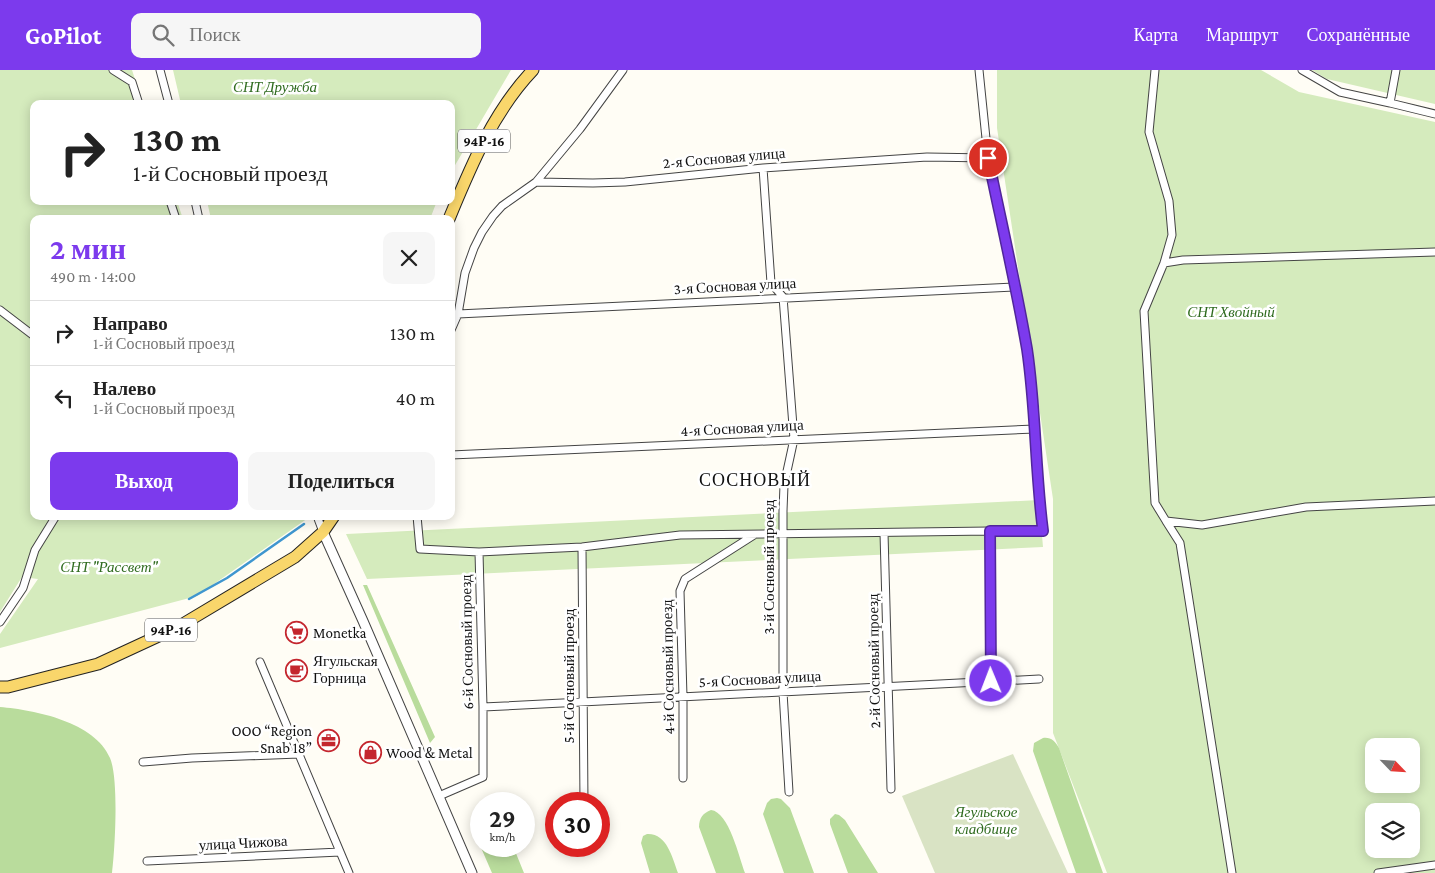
<!DOCTYPE html>
<html lang="ru">
<meta charset="utf-8">
<style>
body{margin:0;font-family:"Crimson Pro",serif;background:#f6f6f6;color:#222;height:100vh;display:flex;flex-direction:column;font-size:19px;white-space:nowrap}
*{box-sizing:border-box;margin:0}
p{font-size:16px;color:#767676}
.icon{flex:none;width:28px;height:28px;fill:none;stroke:currentColor;stroke-width:2;stroke-linecap:round;stroke-linejoin:round}
.map{position:relative;flex:1;overflow:hidden}
.panel{position:absolute;left:30px;top:145px;width:425px;height:305px;display:flex;flex-direction:column;background:#fff;border-radius:10px;box-shadow:0 2px 12px #0003}
.panel>*{flex:none}
.guide{position:absolute;left:30px;top:30px;width:425px;height:105px;border-radius:10px;box-shadow:0 2px 12px #0003;background:#fff;color:#222;overflow:hidden}
.needle{width:32px;rotate:115deg}
.tools{position:absolute;left:1365px;top:668px;display:grid;gap:10px}
.tools a{display:grid;place-items:center;width:55px;height:55px;border-radius:10px;background:#fff;box-shadow:0 2px 12px #0003;font-size:25px}
.speed{position:absolute;left:470px;top:722px;display:flex;gap:10px;font-size:25px;font-weight:700;text-align:center}
.speed>*{display:grid;place-content:center;width:65px;height:65px;border-radius:50%;background:#fff;box-shadow:0 2px 12px #0003;line-height:1}
.speed small{font-size:12px;font-weight:400}
.speed .limit{border:8px solid #d22;background:#fff;color:#111}
.pin{position:absolute;display:grid;place-items:center;width:42px;height:42px;color:#fff;margin:-21px;border:2px solid #fff;border-radius:50%;box-shadow:0 1px 5px #0007}
.me{position:absolute;width:55px;margin:-28px;rotate:359deg;stroke-linejoin:round;filter:drop-shadow(0 0 4px #0008)}
.turn{display:flex;align-items:center;gap:18px;height:105px;padding:0 20px;font-size:22px}
.turn .icon{width:65px;height:65px;stroke-width:2.5}
.turn b{display:block;font-size:35px;line-height:42px}
.round{display:grid;place-items:center;flex:none;width:52px;height:52px;border-radius:10px;background:#f6f6f6}
.headline{display:flex;align-items:center;justify-content:space-between;height:85px;padding:0 20px}
h1{font-size:30px;font-weight:700;line-height:38px;color:#7c3aed}
.action{display:flex;gap:10px;margin-top:auto;padding:10px 20px}
.action a{flex:1;height:58px;border-radius:10px;background:#7c3aed;color:#fff;font-size:20px;font-weight:700;line-height:58px;text-align:center}
.action a+a{background:#f6f6f6;color:#222}
ul{padding:0;list-style:none}
li{display:flex;align-items:center;gap:15px;height:65px;padding:0 20px;border-top:1px solid #e0e0e0}
li div{flex:1}
li b{display:block;font-size:19px}
li em{font-style:normal}
header{display:flex;align-items:center;gap:30px;box-sizing:border-box;height:70px;padding:0 25px;background:#7c3aed;color:#fff}
header strong{font-size:24px}
nav{display:flex;gap:28px;margin-inline-start:auto;font-size:18px}
.search{width:350px;height:45px;background:#f6f6f6;display:flex;align-items:center;gap:12px;box-sizing:border-box;padding:0 18px;border-radius:10px;color:#767676;font-size:19px}
.map>svg:first-child{display:block}
</style>
<header>
<strong>GoPilot</strong>
<div class="search"><svg class="icon" aria-label="search" viewBox="0 0 24 24"><circle cx="10" cy="10" r="6"/><path d="M15 15l6 6"/></svg>Поиск</div>
<nav><a>Карта</a><a>Маршрут</a><a>Сохранённые</a></nav>
</header>
<div class="map">
<svg width="1435" height="803" viewBox="0 0 1435 803">
<rect width="100%" height="100%" fill="#fffdf5"/>
<!-- green -->
<path fill="#d5ebbd" fill-rule="evenodd" d="M0 0H132L143 34H34V131H177L183 149H34V446H307L308 448 197 526 0 578V564L38 509 22 507 0 542Z
M173 0H511L451 102V34H181Z
M997 0H1261L1299 22 1435 52V803H1107L1053 663V429L997 58ZM1374 676H1411V714H1374ZM1374 741H1411V779H1374Z
M1312 0H1435V34L1327 9Z
M207 131H437L430 149H211Z
M1039 430 1043 477 367 509 346 464Z"/>
<!-- forest -->
<path fill="#b9dc9c" d="M363 515H367L435 667 430 673Z
M0 637C35 640 95 652 110 688 119 709 115 779 112 803H0Z
M1043 668C1051 667 1055 671 1059 678L1103 803H1076L1033 681 1034 673Z
M777 728 781 729 790 738 814 803H784L763 744 767 733 771 729Z
M711 740C729 742 739 787 745 803H716L699 757C699 748 703 743 711 740Z
M835 744 839 745 845 750 878 803H848L830 754V749Z
M481 761V776H513L524 803H492L479 773Z
M647 764C667 763 672 787 678 803H650L641 773 643 766Z"/>
<!-- cemetery -->
<path fill="#d9e3c4" d="M1013 684 1068 803H935L902 726Z"/>
<g fill="none" stroke-linecap="round" stroke-linejoin="round">
<!-- stream -->
<path stroke="#3f96cf" stroke-width="2.5" d="M189 529 227 508 304 454"/>
<defs>
<path id="minor" d="M113 0 132 12 139 34
M160 0 169 34
M979 0 988 88 1027 278 1032 322 1039 430 1043 461H990L991 611
M1155 0 1149 62 1169 131 1172 165 1164 193 1144 241 1155 433 1166 451 1202 455 1306 437 1435 431
M1302 0 1340 22 1390 33 1396 0
M1390 33 1435 44
M763 98 771 213 783 227 794 369 784 415 783 441V622L789 722
M536 112 580 59 623 0
M170 131 176 149
M195 131 199 149
M1164 193 1183 190 1435 182
M0 240 34 266
M458 244 1014 217
M451 260 458 244 465 203 474 178 482 162 493 146 502 136 536 112 593 113 625 112 763 98 927 87 988 88
M451 385 1035 359
M317 446 323 462
M417 446 420 479 479 482 483 637V707L439 726
M1166 451 1180 473 1232 803
M884 463 891 719
M582 477 584 734
M479 482 582 477 680 465 990 461
M0 552 23 518 35 480 56 446
M260 592 349 803
M483 637 1039 609
M143 692 192 688 299 684
M683 708V627L680 521 685 509 754 465
M147 791 340 782
M1378 803 1435 795"/>
<path id="tertiary" d="M323 462 363 551 472 803"/>
<path id="primary" d="M449 149C471 96 493 42 533 0
M0 617H8L98 594 178 557 295 487 323 462 334 446"/>
</defs>
<!-- minor casing -->
<use href="#minor" stroke="#444" stroke-width="9"/>
<!-- tertiary casing -->
<use href="#tertiary" stroke="#444" stroke-width="11"/>
<!-- primary casing -->
<use href="#primary" stroke="#222" stroke-width="13"/>
<!-- minor -->
<use href="#minor" stroke="#fff" stroke-width="7"/>
<!-- tertiary -->
<use href="#tertiary" stroke="#fff" stroke-width="9"/>
<!-- primary -->
<use href="#primary" stroke="#f9d66b" stroke-width="11"/>
</g>
<g fill="none" stroke-linecap="round" stroke-linejoin="round">
<defs>
<path id="route" d="M988 88C1001 151 1016 215 1027 279 1036 339 1035 400 1043 461H990L991 611"/>
</defs>
<!-- route casing -->
<use href="#route" stroke="#51269a" stroke-width="12"/>
<!-- route -->
<use href="#route" stroke="#7c3aed" stroke-width="9"/>
</g>
<!-- icons -->
<defs>
<symbol id="supermarket-ring" viewBox="-11 -11 22 22"><circle r="9.5" fill="#fff" stroke="#c4262e" stroke-width="1.5"/><path d="M-6-5.5h2.5l.6 2H6L4.5 2H-2.5L-4.4-4H-6ZM-1.5 3.2a1.3 1.3 0 1 0 .1 0ZM3 3.2a1.3 1.3 0 1 0 .1 0Z" fill="#c4262e"/></symbol>
<symbol id="cafe-ring" viewBox="-11 -11 22 22"><circle r="9.5" fill="#fff" stroke="#c4262e" stroke-width="1.5"/><path d="M-5.5-4.5H6V0H3Q3 3.5 0 3.5H-2.5Q-5.5 3.5-5.5 0ZM3-3.2v2h1.7v-2ZM-6 4.5H4V6H-6Z" fill="#c4262e"/></symbol>
<symbol id="office-ring" viewBox="-11 -11 22 22"><circle r="9.5" fill="#fff" stroke="#c4262e" stroke-width="1.5"/><path d="M-6-3h4V-5.5h4V-3h4V5H-6ZM-1-4.5V-3h2v-1.5ZM-6 0V1H6V0Z" fill="#c4262e"/></symbol>
<symbol id="shop-ring" viewBox="-11 -11 22 22"><circle r="9.5" fill="#fff" stroke="#c4262e" stroke-width="1.5"/><path d="M-5-2.5h2.3a2.7 3.5 0 0 1 5.4 0H5L5.5 6h-11ZM-1.5-2.5h3a1.5 2.3 0 0 0-3 0Z" fill="#c4262e"/></symbol>
</defs>
<g fill-rule="evenodd">
<use href="#supermarket-ring" x="284" y="550" width="25" height="25"/>
<use href="#cafe-ring" x="284" y="588" width="25" height="25"/>
<use href="#office-ring" x="316" y="658" width="25" height="25"/>
<use href="#shop-ring" x="358" y="670" width="25" height="25"/>
</g>
<g text-anchor="middle" stroke-width="5" stroke-linejoin="round" paint-order="stroke">
<!-- shield labels -->
<g fill="#fff" stroke="#585858" stroke-width="1">
<rect x="458" y="59.5" width="52" height="23" rx="4"/>
<rect x="145" y="548.5" width="52" height="23" rx="4"/>
</g>
<g font-size="14" font-weight="bold" fill="#111">
<text x="484" y="76">94Р-16</text>
<text x="171" y="565">94Р-16</text>
</g>
<!-- park labels -->
<g font-size="15" font-style="italic" fill="#2f6b1f" stroke="#fff">
<text x="275" y="22">СНТ Дружба</text>
<text x="1231" y="247">СНТ Хвойный</text>
<text x="109" y="502">СНТ "Рассвет"</text>
<text x="986" y="747">Ягульское<tspan x="986" dy="17">кладбище</tspan></text>
</g>
<!-- street labels -->
<g font-size="15" fill="#111" stroke="#fff">
<text transform="translate(724 88) rotate(-5)" y="5">2-я Сосновая улица</text>
<text transform="translate(735 216) rotate(-3)" y="5">3-я Сосновая улица</text>
<text transform="translate(742 358) rotate(-3)" y="5">4-я Сосновая улица</text>
<text transform="translate(769 497) rotate(-90)" y="5">3-й Сосновый проезд</text>
<text transform="translate(467 572) rotate(-91)" y="5">6-й Сосновый проезд</text>
<text transform="translate(874 591) rotate(-91)" y="5">2-й Сосновый проезд</text>
<text transform="translate(668 597) rotate(-91)" y="5">4-й Сосновый проезд</text>
<text transform="translate(569 606) rotate(-90)" y="5">5-й Сосновый проезд</text>
<text transform="translate(760 609) rotate(-3)" y="5">5-я Сосновая улица</text>
<text transform="translate(243 773) rotate(-3)" y="5">улица Чижова</text>
</g>
<!-- poi labels -->
<g font-size="15" fill="#111" stroke="#fff" text-anchor="start">
<text x="313" y="568">Monetka</text>
<text x="313" y="596">Ягульская<tspan x="313" dy="17">Горница</tspan></text>
<text x="312" y="666" text-anchor="end">OOO “Region<tspan x="312" dy="17">Snab 18”</tspan></text>
<text x="386" y="688">Wood &amp; Metal</text>
</g>
<!-- quarter labels -->
<g font-size="18" letter-spacing="1" fill="#111" stroke="#fff">
<text x="755" y="416">СОСНОВЫЙ</text>
</g>
</g>
</svg>
<div class="tools">
<a><svg class="needle" viewBox="-14 -14 28 28"><path d="M0-13l5 13h-10z" fill="#e53935"/><path d="M0 13l5-13h-10z" fill="#767676"/></svg></a>
<a><svg class="icon" aria-label="layers" viewBox="0 0 24 24"><path d="M12 4l9 5-9 5-9-5zM3 14l9 5 9-5"/></svg></a>
</div>
<div class="speed"><div>29<small>km/h</small></div><div class="limit">30</div></div>
<div class="pin" style="left:988px;top:88px;background:#d93025"><svg class="icon" aria-label="arrive" viewBox="0 0 24 24"><path d="M6 21V4h12l-3 4 3 4H6"/></svg></div>
<svg class="me" style="left:991px;top:611px" viewBox="-20 -20 40 40"><circle r="17" fill="#7c3aed" stroke="#fff" stroke-width="3"/><path d="M0-11L8 9 0 5-8 9z" fill="#fff"/></svg>
<div class="guide">
<div class="turn"><svg class="icon" aria-label="right" viewBox="0 0 24 24"><path d="M7 20v-9h11M14 6l5 5-5 5"/></svg><div><b>130 m</b>1-й Сосновый проезд</div></div>
</div>
<section class="panel">
<div class="headline"><div><h1>2 мин</h1><p>490 m · 14:00</p></div><a class="round"><svg class="icon" aria-label="close" viewBox="0 0 24 24"><path d="M6 6l12 12M18 6L6 18"/></svg></a></div>
<ul>
<li><svg class="icon" aria-label="right" viewBox="0 0 24 24"><path d="M7 20v-9h11M14 6l5 5-5 5"/></svg><div><b>Направо</b><p>1-й Сосновый проезд</p></div><em>130 m</em></li>
<li><svg class="icon" aria-label="left" viewBox="0 0 24 24"><path d="M17 20v-9H6M10 6l-5 5 5 5"/></svg><div><b>Налево</b><p>1-й Сосновый проезд</p></div><em>40 m</em></li>
</ul>
<div class="action"><a>Выход</a><a>Поделиться</a></div>
</section>
</div>
